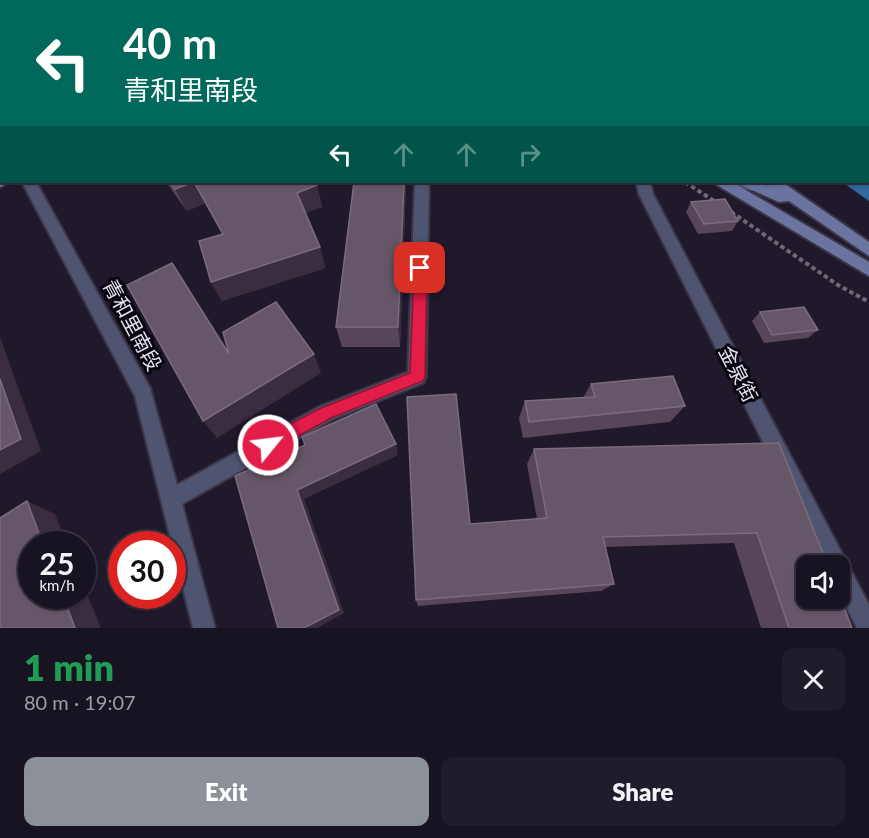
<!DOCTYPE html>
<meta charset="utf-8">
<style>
body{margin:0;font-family:Lato,"Noto Sans SC",sans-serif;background:#211c2a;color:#f1f3f6;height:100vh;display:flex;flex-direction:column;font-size:22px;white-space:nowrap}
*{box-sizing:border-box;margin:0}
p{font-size:20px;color:#9f9ea5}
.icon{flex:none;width:33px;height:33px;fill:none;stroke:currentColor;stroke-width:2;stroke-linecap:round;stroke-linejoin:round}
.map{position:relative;height:628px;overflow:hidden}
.sheet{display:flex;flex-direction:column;background:#181321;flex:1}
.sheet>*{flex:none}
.top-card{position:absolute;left:0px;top:0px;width:870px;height:183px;box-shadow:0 2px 4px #0004,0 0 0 2px #36323f;background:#00695c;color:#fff;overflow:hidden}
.controls{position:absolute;left:796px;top:555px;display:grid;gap:12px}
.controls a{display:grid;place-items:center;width:54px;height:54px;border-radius:12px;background:#181321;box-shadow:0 2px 4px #0004,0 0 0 2px #36323f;font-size:30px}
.speed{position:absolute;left:18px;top:531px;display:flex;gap:12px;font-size:30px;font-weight:700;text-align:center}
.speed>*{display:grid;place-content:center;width:78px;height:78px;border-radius:50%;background:#181321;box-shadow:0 2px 4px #0004,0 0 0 2px #36323f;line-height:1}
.speed small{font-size:15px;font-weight:400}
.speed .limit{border:9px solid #d22;background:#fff;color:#111}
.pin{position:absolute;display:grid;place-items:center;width:51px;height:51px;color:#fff;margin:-26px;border-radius:12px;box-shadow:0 3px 9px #0006}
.me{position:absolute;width:66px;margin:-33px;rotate:61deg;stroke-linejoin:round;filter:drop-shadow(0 0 4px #0008)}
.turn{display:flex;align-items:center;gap:21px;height:126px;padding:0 24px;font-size:27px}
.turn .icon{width:78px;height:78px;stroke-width:2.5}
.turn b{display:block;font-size:42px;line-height:51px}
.lanes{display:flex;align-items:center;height:57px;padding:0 24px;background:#0003;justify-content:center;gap:30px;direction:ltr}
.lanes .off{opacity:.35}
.round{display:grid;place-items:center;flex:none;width:63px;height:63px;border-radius:12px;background:#211c2a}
.head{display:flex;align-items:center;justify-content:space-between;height:102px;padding:0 24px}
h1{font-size:36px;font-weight:800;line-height:45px;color:#1e9e55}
.primary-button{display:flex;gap:12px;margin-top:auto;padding:12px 24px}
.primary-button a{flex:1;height:69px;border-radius:12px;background:#8c9099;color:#fff;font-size:24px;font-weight:800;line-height:69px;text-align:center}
.primary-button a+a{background:#211c2a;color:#f1f3f6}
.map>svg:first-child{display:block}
</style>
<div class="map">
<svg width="869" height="628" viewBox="0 0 869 628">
<rect width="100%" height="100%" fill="#20192c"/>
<!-- water -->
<path fill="#31689d" d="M869 43V201L842 182H868Z"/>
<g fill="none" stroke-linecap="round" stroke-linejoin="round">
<!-- ferry -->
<path stroke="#a0ccfa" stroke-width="1.5" stroke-dasharray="5 4.5" stroke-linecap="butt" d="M700 0 702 2"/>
<defs>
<path id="minor" d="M307 0H317L318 2H308Z
M0 9H2V15H0Z
M0 34H2V43H0Z
M22 182H36L150 388 177 485 319 407 408 372 415 182H429L426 377 423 383 333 419 182 504 215 628H193L135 396Z
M636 182H650L653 194 869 605V628H857L840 595V566H825L639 194Z"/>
<path id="tertiary" d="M850 0H861L862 2H851Z
M868 6H869V13H868Z
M725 182H767L755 191 735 188Z"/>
<path id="secondary" d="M427 0H438L426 2Z
M715 182H732L869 262V276L717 185Z
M739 182H758L769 186 766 182H782L869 242V256L789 201 779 202 741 185Z"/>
<path id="primary" d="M521 0H545L520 2Z
M0 152H2L0 161Z
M2 176V182H9L0 187Z"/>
</defs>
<!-- minor casing -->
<use href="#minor" stroke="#3c3547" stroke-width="4"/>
<!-- tertiary casing -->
<use href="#tertiary" stroke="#3c3547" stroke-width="4"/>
<!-- secondary casing -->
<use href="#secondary" stroke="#3c3547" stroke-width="4"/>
<!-- primary casing -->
<use href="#primary" stroke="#3c3547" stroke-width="4"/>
<!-- path-far1 -->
<path stroke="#6d6778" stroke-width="2" stroke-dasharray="3 2" stroke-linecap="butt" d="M369 2 373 0
M476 2 481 0
M663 2 676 0"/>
<!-- path -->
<path stroke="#6d6778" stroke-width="4" stroke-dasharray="4.5 3" stroke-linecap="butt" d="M685 182 714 201
M731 212 838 285 869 302"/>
<!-- minor -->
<use href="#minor" fill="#4f5571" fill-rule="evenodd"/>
<!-- tertiary -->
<use href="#tertiary" fill="#4f5571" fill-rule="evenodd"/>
<!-- secondary -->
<use href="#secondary" fill="#6b74a0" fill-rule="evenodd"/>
<!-- primary -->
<use href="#primary" fill="#808cc6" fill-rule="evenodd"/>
<defs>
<path id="primary-bridge" d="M586 2 599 0"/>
</defs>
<!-- primary-bridge casing -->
<use href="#primary-bridge" stroke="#3c3547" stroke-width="14" stroke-linecap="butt"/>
<!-- primary-bridge -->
<use href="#primary-bridge" stroke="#808cc6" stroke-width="11"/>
</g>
<!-- wall -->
<path fill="#574657" d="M166 182H314L317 185 322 207 305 213 320 247 325 268 222 301 211 282 222 234 205 203 187 211Z
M354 182H406L400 347H342L336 327Z
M691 202 738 221 732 231 698 234 686 212Z
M760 312 818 330 808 338 764 343 752 321Z
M591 384 685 406 670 422 523 438 519 418 525 401 583 398Z
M779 443 852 628H761L734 543 605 547 614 584 601 591 418 606 416 600 537 519 527 464 534 449Z"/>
<!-- shaded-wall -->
<path fill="#3a2d3f" d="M274 0H288L289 2H270Z
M194 182 205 203 187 211 175 189Z
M404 182H406L400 347 398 327Z
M317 185 322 207 303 214 297 193Z
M320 247 325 268 222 301 211 282Z
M0 337 41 451 0 474Z
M314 354 321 373 217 438 203 421Z
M396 444 398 455 304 499 344 613 317 628H304L297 490Z
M27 501 55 514 67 544H43Z
M82 582 101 628H75L63 596H82Z"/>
<!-- building -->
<path fill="#665768" stroke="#7a6c7d" stroke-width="1.5" d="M10 0H274L270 2H11Z
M170 182H194L175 189Z
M194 182H314L317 185 297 193 320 247 211 282 199 241 223 234Z
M354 182H404L398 327H336Z
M725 199 738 221 704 224 691 202Z
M172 263 229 354 223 332 276 302 314 354 203 421 127 285Z
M804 307 818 330 772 335 760 312Z
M673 376 685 406 529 422 525 401 595 397 591 384Z
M0 379 21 439 0 450Z
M456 394 470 524 547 518 534 449 779 443 828 566H807V598H840V597L852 628H789L757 533 603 537 614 584 416 600 407 397Z
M376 404 396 444 297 490 339 610 304 628H278L235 476 305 445 302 437Z
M27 501 43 544H32V596H63L75 628H0V518Z"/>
<!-- route -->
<path fill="#e11d48" stroke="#92132f" stroke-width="1.5" d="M420 263 427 268 425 377 423 381 331 418 273 450 268 453 262 450 260 445 262 439 321 408 410 373 414 268Z"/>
<g text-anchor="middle" stroke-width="6" stroke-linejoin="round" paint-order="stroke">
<!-- street labels -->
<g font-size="20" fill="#e7e2f0" stroke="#08060e">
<text transform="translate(132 325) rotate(62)" y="7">青和里南段</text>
<text transform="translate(738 374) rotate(63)" y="7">金泉街</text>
</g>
</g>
</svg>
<div class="controls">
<a><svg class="icon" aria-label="sound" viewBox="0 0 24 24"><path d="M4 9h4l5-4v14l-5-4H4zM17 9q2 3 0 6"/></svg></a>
</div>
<div class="speed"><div>25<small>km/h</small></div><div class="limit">30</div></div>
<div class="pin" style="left:420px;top:268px;background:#d93025"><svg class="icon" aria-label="arrive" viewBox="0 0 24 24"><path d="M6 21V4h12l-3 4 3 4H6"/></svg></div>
<svg class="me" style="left:268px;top:445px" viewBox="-20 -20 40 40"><circle r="17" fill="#e11d48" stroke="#fff" stroke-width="3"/><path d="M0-11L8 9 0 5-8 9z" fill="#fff"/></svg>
<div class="top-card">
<div class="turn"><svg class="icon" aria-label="left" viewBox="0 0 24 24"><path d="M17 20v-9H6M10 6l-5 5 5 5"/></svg><div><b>40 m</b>青和里南段</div></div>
<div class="lanes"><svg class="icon" aria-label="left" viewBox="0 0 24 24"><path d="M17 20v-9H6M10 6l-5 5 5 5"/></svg><svg class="icon off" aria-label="ahead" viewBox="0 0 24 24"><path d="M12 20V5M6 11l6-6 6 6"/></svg><svg class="icon off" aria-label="ahead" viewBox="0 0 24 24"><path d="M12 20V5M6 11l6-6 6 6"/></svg><svg class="icon off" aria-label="right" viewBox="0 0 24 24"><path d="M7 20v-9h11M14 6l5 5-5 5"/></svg></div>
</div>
</div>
<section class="sheet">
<div class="head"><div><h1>1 min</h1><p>80 m · 19:07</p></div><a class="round"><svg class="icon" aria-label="close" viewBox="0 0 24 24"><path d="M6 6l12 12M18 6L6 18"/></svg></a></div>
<div class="primary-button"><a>Exit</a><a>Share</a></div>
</section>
